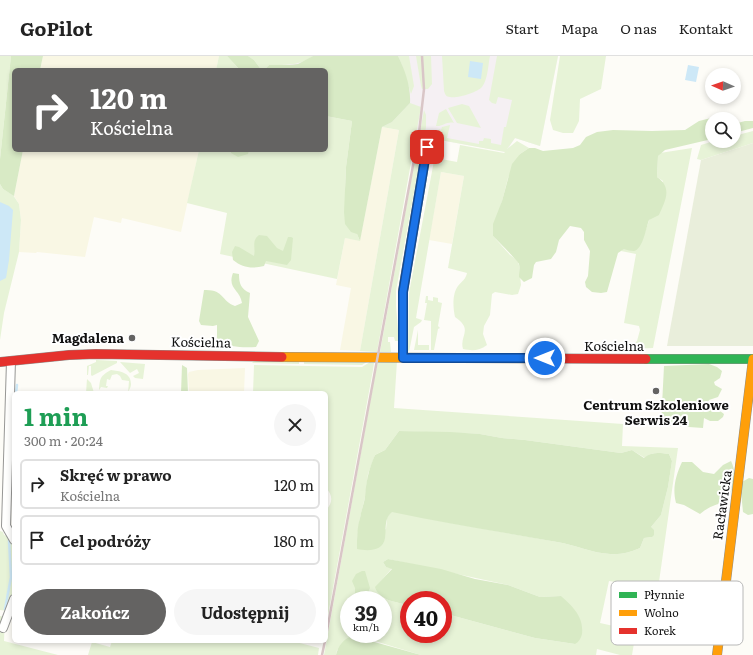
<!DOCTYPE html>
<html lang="pl">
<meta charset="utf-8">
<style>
body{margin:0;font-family:Literata,serif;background:#f6f6f6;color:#222;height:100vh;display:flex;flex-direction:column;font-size:15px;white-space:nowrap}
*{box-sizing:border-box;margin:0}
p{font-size:13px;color:#767676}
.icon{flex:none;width:22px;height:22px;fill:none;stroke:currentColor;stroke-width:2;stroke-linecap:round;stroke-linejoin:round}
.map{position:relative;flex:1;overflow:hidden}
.details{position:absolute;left:12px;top:335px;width:316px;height:252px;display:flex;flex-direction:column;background:#fff;border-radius:6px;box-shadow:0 2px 6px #0003}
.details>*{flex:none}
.guide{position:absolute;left:12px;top:12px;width:316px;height:84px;border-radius:6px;box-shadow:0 2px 6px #0003;background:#646362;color:#fff;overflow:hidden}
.needle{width:26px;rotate:272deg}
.buttons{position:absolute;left:705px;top:12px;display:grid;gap:8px}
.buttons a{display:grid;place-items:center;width:36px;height:36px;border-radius:50%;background:#fff;box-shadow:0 2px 6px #0003;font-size:20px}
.speed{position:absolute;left:340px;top:535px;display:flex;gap:8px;font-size:20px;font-weight:700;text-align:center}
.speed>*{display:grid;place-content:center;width:52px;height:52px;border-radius:50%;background:#fff;box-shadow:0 2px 6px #0003;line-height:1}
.speed small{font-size:10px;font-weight:400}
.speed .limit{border:6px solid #d22;background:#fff;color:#111}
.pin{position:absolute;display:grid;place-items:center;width:34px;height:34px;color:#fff;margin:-17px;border-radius:8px;box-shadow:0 2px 6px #0006}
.me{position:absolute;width:44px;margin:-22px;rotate:270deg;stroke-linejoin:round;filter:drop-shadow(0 0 3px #0008)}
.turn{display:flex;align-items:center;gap:14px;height:84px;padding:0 12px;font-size:18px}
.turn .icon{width:52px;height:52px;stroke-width:2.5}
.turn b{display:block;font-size:28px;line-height:34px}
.round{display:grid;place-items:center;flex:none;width:42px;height:42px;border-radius:21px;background:#f6f6f6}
.head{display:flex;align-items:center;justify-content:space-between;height:68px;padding:0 12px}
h1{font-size:24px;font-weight:700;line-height:30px;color:#1e9e55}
.button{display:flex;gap:8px;margin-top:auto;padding:8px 12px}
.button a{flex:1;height:46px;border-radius:24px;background:#646362;color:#fff;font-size:16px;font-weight:700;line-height:46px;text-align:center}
.button a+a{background:#f6f6f6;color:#222}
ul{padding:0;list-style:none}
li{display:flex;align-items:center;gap:12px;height:50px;margin:0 8px 6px;padding:0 4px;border:2px solid #e0e0e0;border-radius:6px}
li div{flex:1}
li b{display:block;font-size:15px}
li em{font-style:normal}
header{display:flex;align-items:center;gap:24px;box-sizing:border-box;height:56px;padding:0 20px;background:#fff;border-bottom:1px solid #e0e0e0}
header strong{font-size:19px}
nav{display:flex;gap:22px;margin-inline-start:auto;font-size:14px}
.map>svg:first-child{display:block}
</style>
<header>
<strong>GoPilot</strong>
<nav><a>Start</a><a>Mapa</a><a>O nas</a><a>Kontakt</a></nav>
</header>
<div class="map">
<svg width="753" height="599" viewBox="0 0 753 599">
<rect width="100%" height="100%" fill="#fdfcf7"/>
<!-- industrial -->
<path fill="#f5f0f3" d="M227 0H558L540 90 515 82 506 96 440 84V81L435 80 434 83 432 82 421 80 422 77 326 60V14Z"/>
<!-- farmland -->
<path fill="#f9f7e4" d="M43 0H219L216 14H40Z
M382 71 399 74 360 295 340 294 351 232 336 229 345 182 360 184Z
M23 94H199L181 176 122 162 121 167 94 161 85 201 37 196 36 197 19 196 21 164 19 148 14 140Z
M441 116 464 120 452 188 429 184Z
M245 312 244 337H189L188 318 189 316 198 314Z"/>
<!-- green -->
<path fill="#e7f3d7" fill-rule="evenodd" d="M0 0H11L0 103Z
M219 0H227L240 14H216Z
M248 0H313C299 10 285 9 269 9L265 13 260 12 254 4Z
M398 0H409L414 30 411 38 402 9Z
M416 0H431L432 28 428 33H422L421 30Z
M442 0H490C488 9 488 23 482 31 478 36 457 43 450 41 446 41 445 38 444 35Z
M497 0H558L540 90 515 82 507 93 517 85 529 92 520 98 508 122 493 180 510 199 517 204 519 209 521 229 518 238 512 239 495 236 492 238 490 259 484 270 483 278 487 289C479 295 472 295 463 293 459 279 474 274 455 261 453 252 452 238 458 230 462 225 466 223 467 217L448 212 464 120 441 116 416 262 422 264 421 266 414 271 409 296 408 294 409 237 434 105 436 102 457 106 460 89 504 97 505 96 440 84V81L437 80 439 73 441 74 442 71 450 69 447 82 479 88V85H483L484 82 491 83V87L501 89 504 71H506L512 44 498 41 496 48 492 47 489 44Z
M560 0H606L601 33 580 43 579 65 573 77H563L553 74 550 64Z
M410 47 421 51 377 296 360 295 399 74 382 71 392 66Z
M462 48 469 50 481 72 457 67 448 52Z
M446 53 454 67C447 65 442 71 436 70L439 57Z
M424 54 426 59V71L396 235V250L399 285H395L394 281H388V286H390L391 296H380Z
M326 60 352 65 346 111 345 131 357 178 360 185 345 182 337 223 220 198 227 157 187 147 199 94H326Z
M753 75V87L701 104 697 103 701 89 714 85H734V80Z
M692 92 653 292 628 293 637 285 640 274 639 270 624 267 636 198 621 195 645 176 663 125 657 121 658 100 660 97Z
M0 128 3 133 13 139 19 148 21 164 19 196 4 257 0 284Z
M426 240H428V244L433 245V241L438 242V246L442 247 438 270 440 272 438 273 434 294H431V265L424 264 427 247H425Z
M418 274V289H429V294H414Z
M96 304 117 305V307L92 320 91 319V310H89L88 319H87V310L96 306Z
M254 305H299V308L252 307Z
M304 305 367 306 362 309 304 308Z
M397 305 394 352 623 368 622 390 678 392 658 533 609 525 600 567 636 575 632 599H620L597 593 596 599H421L368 583 337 594 336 599H324L376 314 378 306ZM399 375 480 378 502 382 525 384 621 397 632 394 645 402C652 395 659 397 669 398L672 405 668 431 661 459 651 471 652 481 644 482 640 492C631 496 620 499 610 498 592 497 575 489 557 486 502 476 447 467 392 455L387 462 386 473 357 493V481L360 462 365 441 368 418 375 399 385 394ZM388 503 508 529 540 541 561 540 575 588 535 582 443 557V578H409V549C397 546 379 545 376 531L392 512 386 511 383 506ZM355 532H370L367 544H383V578H349V564L344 566 349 552 348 542 355 538Z
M120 306 145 308 143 323 135 322 133 320 139 317 137 313 130 317Z
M370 306 374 307 373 314 327 565 326 454C333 447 333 439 326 432V337H253L254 309 362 311Z
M111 314C119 315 131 316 131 328 131 332 129 333 128 337L129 325 122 324 120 320 117 318 112 319 110 324 107 323 106 330H108L107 332 101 331 99 334C100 322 100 320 111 314Z
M87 323 91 327 94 337H86Z
M0 475 3 476 4 479 9 481C15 491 16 525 14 537 13 543 10 549 7 555L0 554Z
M0 560 5 561 4 585 58 599H0Z
M112 585H292L319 592 318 599H88L92 586 110 591Z"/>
<!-- forest -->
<path fill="#d8eac5" d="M11 0H43L40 14H14V94H23L14 140 3 133 0 128V103Z
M227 0H248L254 4 260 12 265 13 269 9H290L298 8 313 0H398C405 14 411 31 410 47L392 66 382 71 360 185 357 178 351 176 345 168 344 156 346 111 352 65 326 60V14H240Z
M711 62 714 63H712V83L665 94 658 100 657 121C673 132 665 145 659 159L649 164C646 172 643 193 634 195 631 195 627 194 624 193L618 197 607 236 601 237 592 236 586 231 585 226 588 220 590 195 584 184V176L581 172 570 170 559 184 556 196 551 203 536 206 534 209 532 222 524 226 519 221C519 217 520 212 519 208 517 204 497 184 493 180V168L502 145 512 108 520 98 529 92H535L543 95 573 92 580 89 586 81 597 76 613 74 652 75 685 74 699 65Z
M745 65H753V72L734 77V68Z
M231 94H249L248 98 238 101 231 97Z
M259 179 267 180 277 192 283 195 288 181H291L293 182 291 204 287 209 266 205 264 210C252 213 243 212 233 204L232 196 235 190 239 191 254 200C256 192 251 185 259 179Z
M233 217 239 218C239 228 241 233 250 237L248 261 259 285 256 291C242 292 230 291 217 285V269L213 270 201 269 199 265 204 234C224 233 221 245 235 250L242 247C240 233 227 233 233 217Z
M709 308 717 311 722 315 720 322 714 326 715 329 722 333 718 341 709 344 708 346 724 358 723 361 718 365H710L704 362 703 372 661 369 664 310Z
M182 309 187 312 188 337H181Z
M399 375 450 376 480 378 502 382 525 384 621 397 632 394 644 402C652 395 660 397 669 398L672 405 668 431 661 459 651 471 654 474V479L652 481 644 482 640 492C631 496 620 499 610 498 592 497 575 489 557 486 502 476 447 468 392 456 390 458 388 460 387 463 385 469 386 476 385 482 383 496 367 495 357 493 357 482 357 472 360 462 361 455 364 448 365 441 366 426 369 412 375 399L385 394Z
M731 405C734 411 735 417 734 424 730 453 717 443 700 458L684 449 676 447C672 432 676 419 682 406H692L703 416 714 418 723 409Z
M749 422 753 423V458L748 459 743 456 741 436 742 426Z
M388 503 441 513 475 523 508 529 540 541 561 540C572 550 584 560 582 578 581 582 579 586 575 588L535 582 443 557V544H409V549C397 546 379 545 375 531L392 513 386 511 383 506Z
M362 515H365L370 532 367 544 349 545 348 542 355 538V532L352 525 356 518Z
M353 580 421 599H336C338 590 344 582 353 580Z"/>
<!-- cemetery -->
<path fill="#e9eedb" d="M753 87V290H667L701 104Z"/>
<!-- water -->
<path fill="#cde8f7" d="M470 5 483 7 481 23 468 21Z
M688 9 699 11 696 26 685 24Z
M0 146 9 150 13 154 9 204 6 222 0 225Z"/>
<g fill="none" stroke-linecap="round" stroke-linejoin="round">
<!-- stream -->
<path stroke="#cde8f7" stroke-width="2.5" d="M16 337 17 329
M11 432 14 378
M5 553 11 521 9 485"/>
<defs>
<path id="street" d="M11 305 6 470 14 484
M3 572 14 543"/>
<path id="fast" d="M646 303H753"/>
<path id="slow" d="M282 301 461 302
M403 302V235L427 91
M717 599 753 303"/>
<path id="jam" d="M461 302 646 303
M0 306 69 299 96 298 282 301"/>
</defs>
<!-- street casing -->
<use href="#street" stroke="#979795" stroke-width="10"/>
<!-- fast casing -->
<use href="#fast" stroke="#8e8d8b" stroke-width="10"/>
<!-- slow casing -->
<use href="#slow" stroke="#8e8d8b" stroke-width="10"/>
<!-- jam casing -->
<use href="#jam" stroke="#8e8d8b" stroke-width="10"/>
<!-- street -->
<use href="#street" stroke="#fffffe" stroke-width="8"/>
<!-- fast -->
<use href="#fast" stroke="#30b455" stroke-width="9"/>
<!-- slow -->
<use href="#slow" stroke="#ff9f0a" stroke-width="9"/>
<!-- jam -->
<use href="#jam" stroke="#e5322d" stroke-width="9"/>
<!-- rail -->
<path stroke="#d9c6c7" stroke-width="2.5" d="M326 580 419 77 424 33 422 0
M322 599 325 585"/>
</g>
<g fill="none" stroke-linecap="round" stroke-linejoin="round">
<defs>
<path id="route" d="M427 91 403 236V302H545"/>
</defs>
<!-- route casing -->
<use href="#route" stroke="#114b97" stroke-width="10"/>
<!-- route -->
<use href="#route" stroke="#1a73e8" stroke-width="7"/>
</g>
<!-- markers -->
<g fill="#646362" stroke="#fff" stroke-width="1.5">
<circle cx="132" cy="282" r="4"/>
<circle cx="656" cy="335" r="4"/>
</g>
<g text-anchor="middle" stroke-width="4" stroke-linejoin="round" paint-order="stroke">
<!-- poi labels -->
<g font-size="13" font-weight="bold" fill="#111" stroke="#fff" text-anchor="end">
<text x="124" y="287">Magdalena</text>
<text x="656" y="354" text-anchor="middle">Centrum Szkoleniowe<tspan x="656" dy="15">Serwis 24</tspan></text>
</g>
<!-- street labels -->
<g font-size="13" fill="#111" stroke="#fff">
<text transform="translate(201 286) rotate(1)" y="5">Kościelna</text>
<text x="614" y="295">Kościelna</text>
<text transform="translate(722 449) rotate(-82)" y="5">Racławicka</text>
</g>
</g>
<!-- legend -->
<rect x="611" y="525" width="132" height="64" rx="6" fill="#fff" stroke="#b8b8b8" stroke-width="1"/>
<rect x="619" y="536" width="18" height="6" fill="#30b455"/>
<rect x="619" y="554" width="18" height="6" fill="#ff9f0a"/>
<rect x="619" y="572" width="18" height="6" fill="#e5322d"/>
<g font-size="11" fill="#111">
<text x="644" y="543">Płynnie</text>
<text x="644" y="561">Wolno</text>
<text x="644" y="579">Korek</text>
</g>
</svg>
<div class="buttons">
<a><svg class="needle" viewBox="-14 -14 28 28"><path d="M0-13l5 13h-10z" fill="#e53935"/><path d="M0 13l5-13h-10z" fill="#767676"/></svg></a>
<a><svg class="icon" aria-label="search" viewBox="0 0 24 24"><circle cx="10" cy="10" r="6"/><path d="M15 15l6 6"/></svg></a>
</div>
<div class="speed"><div>39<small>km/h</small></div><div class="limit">40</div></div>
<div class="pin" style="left:427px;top:91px;background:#d93025"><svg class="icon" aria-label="arrive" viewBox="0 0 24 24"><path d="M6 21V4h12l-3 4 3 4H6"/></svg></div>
<svg class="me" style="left:545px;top:302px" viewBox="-20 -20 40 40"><circle r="17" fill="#1a73e8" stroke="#fff" stroke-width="3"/><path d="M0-11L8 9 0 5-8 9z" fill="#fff"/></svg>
<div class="guide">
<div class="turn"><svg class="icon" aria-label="right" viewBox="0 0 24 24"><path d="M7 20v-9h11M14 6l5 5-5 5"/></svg><div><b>120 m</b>Kościelna</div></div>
</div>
<section class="details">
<div class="head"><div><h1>1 min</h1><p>300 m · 20:24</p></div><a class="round"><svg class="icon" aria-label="close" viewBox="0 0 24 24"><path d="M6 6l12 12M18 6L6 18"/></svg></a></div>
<ul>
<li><svg class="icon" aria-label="right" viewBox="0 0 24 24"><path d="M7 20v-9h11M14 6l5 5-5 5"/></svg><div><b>Skręć w prawo</b><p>Kościelna</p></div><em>120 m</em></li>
<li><svg class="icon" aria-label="arrive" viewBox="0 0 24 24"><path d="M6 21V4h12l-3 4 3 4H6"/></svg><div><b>Cel podróży</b></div><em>180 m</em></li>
</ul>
<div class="button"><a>Zakończ</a><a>Udostępnij</a></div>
</section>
</div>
